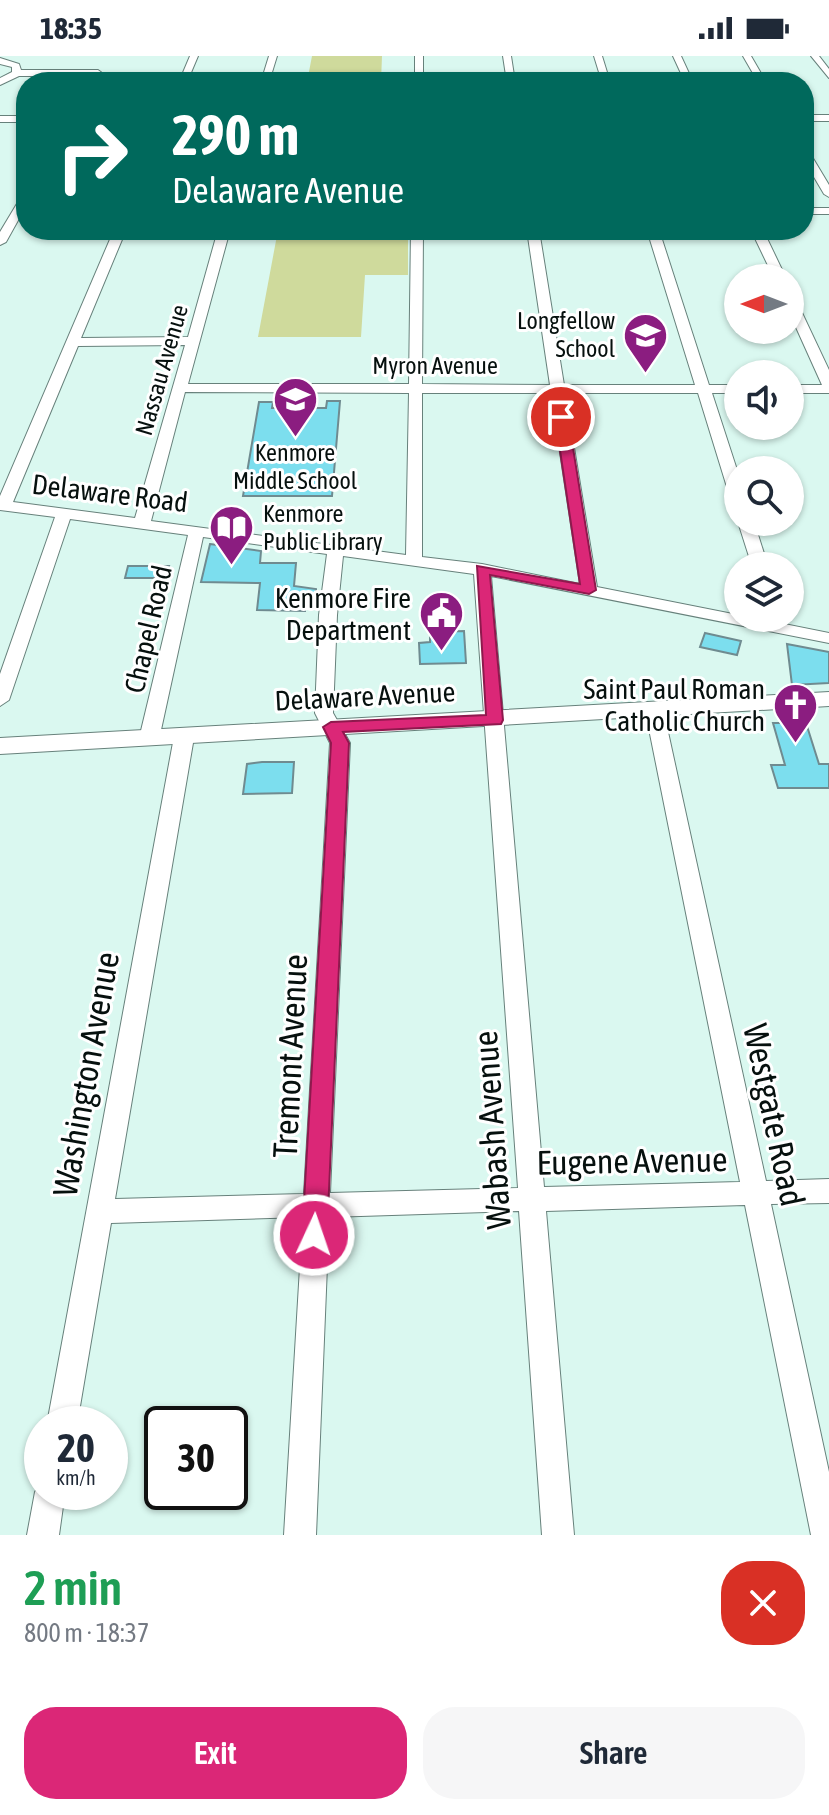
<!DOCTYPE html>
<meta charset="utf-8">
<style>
body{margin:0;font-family:"Asap Condensed",sans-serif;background:#f6f6f7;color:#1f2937;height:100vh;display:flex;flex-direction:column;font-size:30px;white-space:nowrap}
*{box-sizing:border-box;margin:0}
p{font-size:26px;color:#747a83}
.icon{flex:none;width:44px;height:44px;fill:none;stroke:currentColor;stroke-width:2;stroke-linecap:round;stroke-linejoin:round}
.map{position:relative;height:1479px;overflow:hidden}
.sheet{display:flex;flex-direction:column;background:#fff;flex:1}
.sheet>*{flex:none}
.hud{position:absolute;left:16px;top:16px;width:798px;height:168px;border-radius:32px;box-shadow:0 2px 6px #0004;background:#00695c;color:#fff;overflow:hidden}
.needle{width:52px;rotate:270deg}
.controls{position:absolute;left:724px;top:208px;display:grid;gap:16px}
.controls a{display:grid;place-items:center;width:80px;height:80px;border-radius:50%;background:#fff;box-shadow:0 2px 6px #0004;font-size:40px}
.speed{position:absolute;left:24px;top:1350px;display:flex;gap:16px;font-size:40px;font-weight:700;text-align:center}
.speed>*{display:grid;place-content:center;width:104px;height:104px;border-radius:50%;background:#fff;box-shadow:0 2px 6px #0004;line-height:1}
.speed small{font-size:20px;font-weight:400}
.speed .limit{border:4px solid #111;border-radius:12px;background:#fff;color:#111}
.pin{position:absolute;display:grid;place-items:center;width:68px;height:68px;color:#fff;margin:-34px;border:4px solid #fff;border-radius:50%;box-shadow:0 2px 8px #0007}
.me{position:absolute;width:88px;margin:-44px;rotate:3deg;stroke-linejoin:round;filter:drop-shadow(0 0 6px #0008)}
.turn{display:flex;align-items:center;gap:28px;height:168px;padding:0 24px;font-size:36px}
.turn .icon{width:104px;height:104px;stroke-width:2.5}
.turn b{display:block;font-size:56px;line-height:68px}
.round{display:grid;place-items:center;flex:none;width:84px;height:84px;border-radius:32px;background:#f6f6f7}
.summary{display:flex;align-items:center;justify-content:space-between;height:136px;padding:0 24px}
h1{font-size:48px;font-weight:600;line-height:60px;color:#1e9e55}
.button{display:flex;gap:16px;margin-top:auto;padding:16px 24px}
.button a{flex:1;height:92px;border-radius:32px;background:#db2777;color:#fff;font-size:32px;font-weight:600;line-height:92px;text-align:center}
.button a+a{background:#f6f6f7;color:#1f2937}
.status{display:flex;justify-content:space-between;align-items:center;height:56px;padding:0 40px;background:#fff;direction:ltr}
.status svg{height:22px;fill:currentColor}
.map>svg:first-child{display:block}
</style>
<div class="status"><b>18:35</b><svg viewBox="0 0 49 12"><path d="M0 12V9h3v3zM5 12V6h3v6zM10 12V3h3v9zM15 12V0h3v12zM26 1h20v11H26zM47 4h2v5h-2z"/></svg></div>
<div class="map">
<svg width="829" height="1479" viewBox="0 0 829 1479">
<rect width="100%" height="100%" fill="#daf8f0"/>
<!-- green -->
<path fill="#cfda9c" d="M312 0H382L381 26H307Z
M278 174H408V219H365L361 281H258Z"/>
<!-- building -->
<path fill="#7cdeee" stroke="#6f8b90" stroke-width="2" d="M327 345H340L332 440H243L259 346H273L272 352H326Z
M210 488 261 495 260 507H296L294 530 316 533 315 552H305V555L257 554 260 527 201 526Z
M128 510H169L166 522H125Z
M464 575 466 607 420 608 419 587 430 586V576Z
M705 577 741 585 737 599 700 591Z
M787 588 829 596V627L792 629Z
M773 667H806L819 708H829V732H778L771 709H785Z
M262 706H294L292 737 243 738 247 708Z"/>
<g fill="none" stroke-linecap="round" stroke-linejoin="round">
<defs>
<path id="minor" d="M190 0H198L187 26H179Z
M269 0H277L269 26H261Z
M415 0H423V26H415Z
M503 0H511L515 26H507Z
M594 0H602L610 26H602Z
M673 0H681L693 26H685Z
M743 0H751L766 26H758Z
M811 0H819L829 13V22Z
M0 2 19 8 21 14H98L102 17 98 20H19L0 29V22L12 16V11L0 8Z
M804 59H829V65H804Z
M0 60H26V66H0Z
M804 93 808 94 829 129V141L824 138 804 104Z
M26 138V150L6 186 0 189V176L21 141Z
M804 152H829V158H804Z
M114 174H126L81 282 188 281 218 174H230L188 328H409L411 174H423L422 328 550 329 527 174H539L564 329H695L647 174H659L709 329H738V337H712L738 417V446L730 441 698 337H565L597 531 738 559V562H754L829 577V587L491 520 544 1131 740 1126 645 653 654 647 663 653 766 1125 829 1123V1147L771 1148 829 1416V1479H811L745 1149 546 1155 574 1479H542L519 1155 329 1161 316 1479H284L303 1161 111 1167 77 1368H47L174 681 184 675 194 681 115 1143 304 1138 330 687 315 657 319 559 327 498 203 481 159 683 149 689 139 683 188 479 70 463 9 644 0 650V618L55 461 0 454V440ZM185 289 135 462 13 446 78 290ZM185 336 409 337 406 499 151 465ZM422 337H551L580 528 482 508 422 501ZM343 500 474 518 518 1132 330 1137 350 687 333 657 337 559Z
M751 174H763L786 222H774Z
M790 240 796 244 829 314V337H790V329H822L790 258Z
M738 466H754L768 510H752Z
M42 1424V1436H65L59 1479H27L35 1436Z"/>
<path id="major" d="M829 636V650L0 698V682Z"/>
</defs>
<!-- minor casing -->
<use href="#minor" stroke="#67817b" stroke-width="2"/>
<!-- major casing -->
<use href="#major" stroke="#67817b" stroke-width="2"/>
<!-- minor -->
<use href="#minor" fill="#fff" fill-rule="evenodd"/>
<!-- major -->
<use href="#major" fill="#fff" fill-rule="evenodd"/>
</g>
<!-- route -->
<path fill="#db2777" stroke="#8e194d" stroke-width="2" d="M561 358 568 361 596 534 589 538 490 519 503 664 501 668 343 676 349 687 327 1179 323 1187 314 1190 306 1187 302 1179 331 687 323 671 331 666 486 659 477 510 580 528 555 361Z"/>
<!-- icons -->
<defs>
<symbol id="school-pin" viewBox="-11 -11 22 30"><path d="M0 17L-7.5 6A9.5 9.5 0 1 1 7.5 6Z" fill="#8b1d80" stroke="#fff"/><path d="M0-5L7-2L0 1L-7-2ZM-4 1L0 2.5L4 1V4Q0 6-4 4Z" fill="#fff"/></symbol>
<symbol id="library-pin" viewBox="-11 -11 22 30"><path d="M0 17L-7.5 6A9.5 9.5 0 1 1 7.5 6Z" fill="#8b1d80" stroke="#fff"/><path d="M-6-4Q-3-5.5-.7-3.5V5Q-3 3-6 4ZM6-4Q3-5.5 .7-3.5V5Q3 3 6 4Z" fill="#fff"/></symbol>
<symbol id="civic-pin" viewBox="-11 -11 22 30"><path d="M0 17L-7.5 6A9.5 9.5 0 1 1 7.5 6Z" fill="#8b1d80" stroke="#fff"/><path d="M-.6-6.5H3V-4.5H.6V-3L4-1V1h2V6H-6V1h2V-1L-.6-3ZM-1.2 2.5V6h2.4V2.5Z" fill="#fff"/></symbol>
<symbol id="church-pin" viewBox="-11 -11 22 30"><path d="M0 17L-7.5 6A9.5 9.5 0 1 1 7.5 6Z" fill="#8b1d80" stroke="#fff"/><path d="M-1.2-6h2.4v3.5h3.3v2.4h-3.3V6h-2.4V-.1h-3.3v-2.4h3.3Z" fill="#fff"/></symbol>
</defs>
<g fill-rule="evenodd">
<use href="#school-pin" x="620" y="254" width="51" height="69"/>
<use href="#school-pin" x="270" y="318" width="51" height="69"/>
<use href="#library-pin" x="206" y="446" width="51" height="69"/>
<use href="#civic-pin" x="416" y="532" width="51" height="69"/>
<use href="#church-pin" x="770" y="624" width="51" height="69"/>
</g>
<g text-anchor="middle" stroke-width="6" stroke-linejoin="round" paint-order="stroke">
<!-- far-poi labels -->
<g font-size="24" fill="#06100e" stroke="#fff" text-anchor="end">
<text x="615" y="273">Longfellow<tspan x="615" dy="28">School</tspan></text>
<text x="295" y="405" text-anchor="middle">Kenmore<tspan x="295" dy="28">Middle School</tspan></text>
<text x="263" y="466" text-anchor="start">Kenmore<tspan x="263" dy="28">Public Library</tspan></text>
</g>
<!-- far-street labels -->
<g font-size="24" fill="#06100e" stroke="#fff">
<text x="435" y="318">Myron Avenue</text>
<text transform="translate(162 314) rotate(-74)" y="8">Nassau Avenue</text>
</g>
<!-- street labels -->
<g font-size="28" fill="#06100e" stroke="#fff">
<text transform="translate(110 437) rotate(7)" y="10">Delaware Road</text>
<text transform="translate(148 573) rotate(-77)" y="10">Chapel Road</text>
<text transform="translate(365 640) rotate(-3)" y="10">Delaware Avenue</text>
</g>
<!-- poi labels -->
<g font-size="28" fill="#06100e" stroke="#fff" text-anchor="end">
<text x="411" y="552">Kenmore Fire<tspan x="411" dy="32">Department</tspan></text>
<text x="765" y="643">Saint Paul Roman<tspan x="765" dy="32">Catholic Church</tspan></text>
</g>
<!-- near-street labels -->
<g font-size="34" fill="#06100e" stroke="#fff">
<text transform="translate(290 1000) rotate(-87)" y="12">Tremont Avenue</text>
<text transform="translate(86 1018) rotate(-80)" y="12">Washington Avenue</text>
<text transform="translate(774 1059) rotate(78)" y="12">Westgate Road</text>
<text transform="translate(492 1074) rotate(-94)" y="12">Wabash Avenue</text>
<text transform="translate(632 1105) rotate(-1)" y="12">Eugene Avenue</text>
</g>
</g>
</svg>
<div class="controls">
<a><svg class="needle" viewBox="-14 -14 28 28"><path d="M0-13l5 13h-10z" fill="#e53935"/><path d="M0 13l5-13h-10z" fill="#747a83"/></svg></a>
<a><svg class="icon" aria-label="sound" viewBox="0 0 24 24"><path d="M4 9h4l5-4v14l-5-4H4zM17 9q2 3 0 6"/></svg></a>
<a><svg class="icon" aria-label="search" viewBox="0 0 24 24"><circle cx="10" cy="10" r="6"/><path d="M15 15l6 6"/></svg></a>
<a><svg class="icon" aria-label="layers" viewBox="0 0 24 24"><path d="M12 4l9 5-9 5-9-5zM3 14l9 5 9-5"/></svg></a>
</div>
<div class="speed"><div>20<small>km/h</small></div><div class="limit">30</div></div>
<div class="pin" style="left:561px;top:361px;background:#d93025"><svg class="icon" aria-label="arrive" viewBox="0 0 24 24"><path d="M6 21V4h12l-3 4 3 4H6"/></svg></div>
<svg class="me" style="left:314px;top:1179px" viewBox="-20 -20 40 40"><circle r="17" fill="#db2777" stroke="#fff" stroke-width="3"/><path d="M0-11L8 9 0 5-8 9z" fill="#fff"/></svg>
<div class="hud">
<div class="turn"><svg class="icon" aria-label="right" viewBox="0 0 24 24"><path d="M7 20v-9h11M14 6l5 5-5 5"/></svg><div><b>290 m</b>Delaware Avenue</div></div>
</div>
</div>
<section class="sheet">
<div class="summary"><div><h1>2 min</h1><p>800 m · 18:37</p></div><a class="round" style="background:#d93025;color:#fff"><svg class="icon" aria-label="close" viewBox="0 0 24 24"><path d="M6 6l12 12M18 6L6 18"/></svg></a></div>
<div class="button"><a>Exit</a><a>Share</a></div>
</section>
